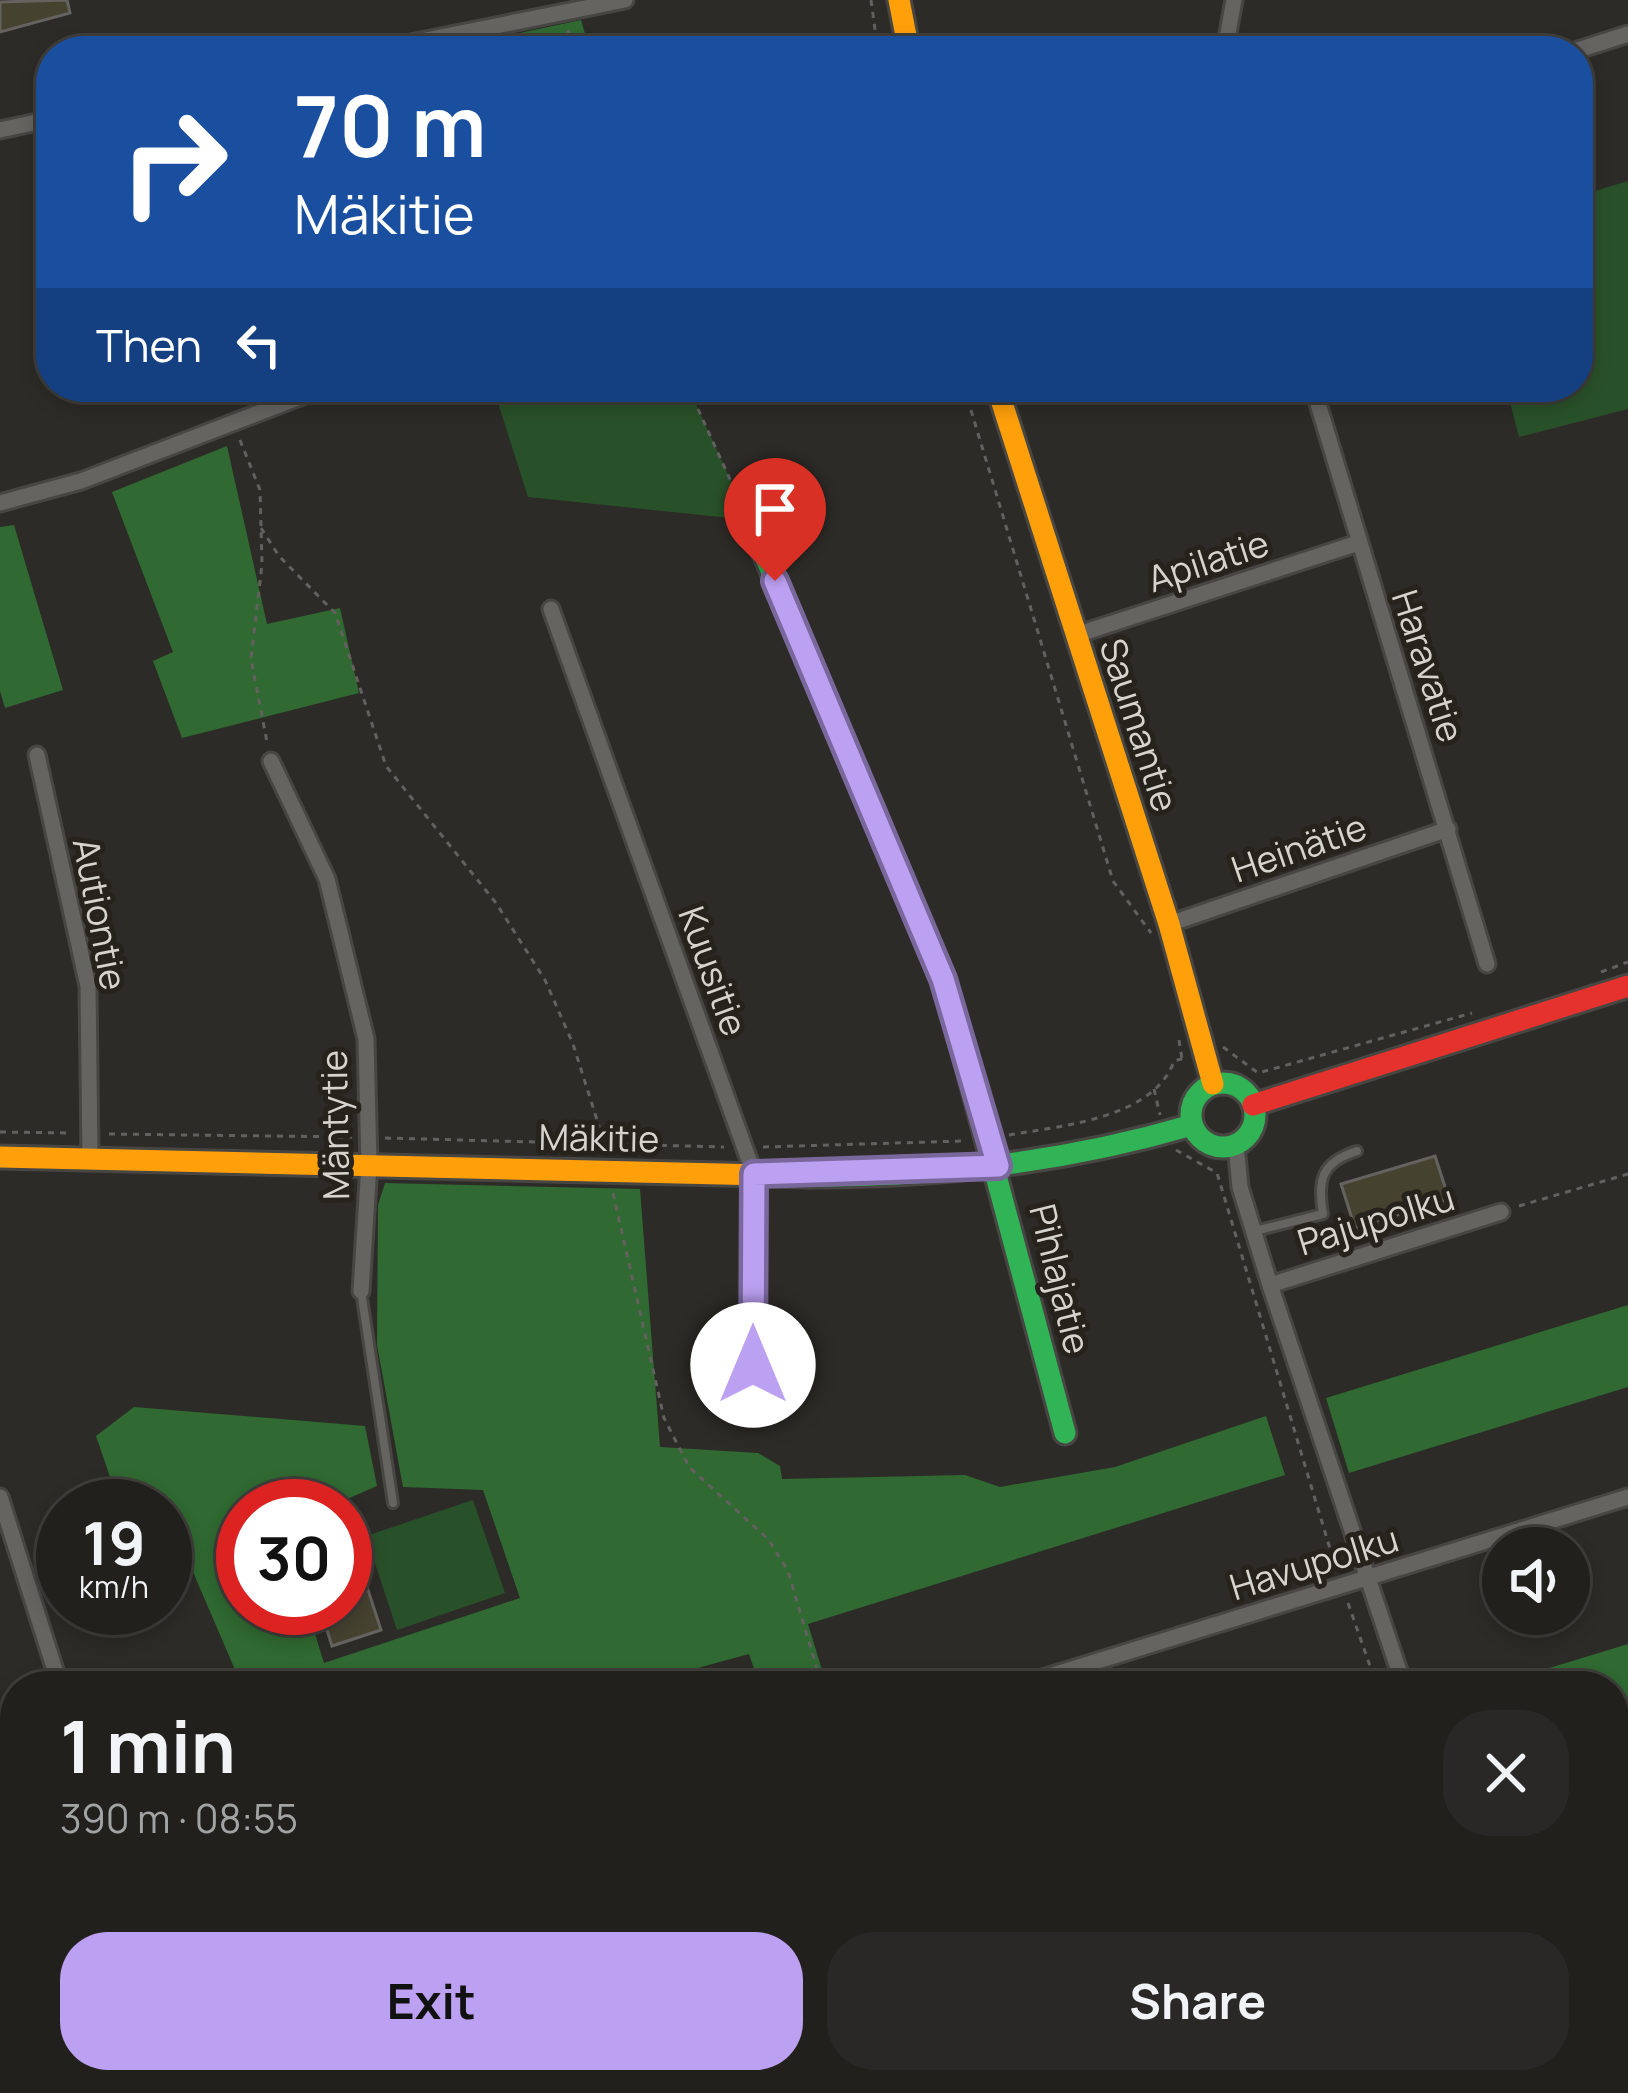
<!DOCTYPE html>
<meta charset="utf-8">
<style>
body{margin:0;font-family:Manrope,sans-serif;background:#2a2826;color:#f1f3f6;height:100vh;display:flex;flex-direction:column;font-size:45px;white-space:nowrap}
*{box-sizing:border-box;margin:0}
p{font-size:39px;color:#a2a3a4}
.icon{flex:none;width:66px;height:66px;fill:none;stroke:currentColor;stroke-width:2;stroke-linecap:round;stroke-linejoin:round}
.map{position:relative;flex:1;overflow:hidden}
.details{position:absolute;left:0px;top:1671px;width:1629px;height:423px;display:flex;flex-direction:column;background:#22201d;border-radius:48px 48px 0 0;box-shadow:0 6px 18px #0003,0 0 0 3px #3f3e3b}
.details>*{flex:none}
.guide{position:absolute;left:36px;top:36px;width:1557px;height:366px;border-radius:48px;box-shadow:0 6px 18px #0003,0 0 0 3px #3f3e3b;background:#1a4fa0;color:#fff;overflow:hidden}
.controls{position:absolute;left:1482px;top:1527px;display:grid;gap:24px}
.controls a{display:grid;place-items:center;width:108px;height:108px;border-radius:50%;background:#22201d;box-shadow:0 6px 18px #0003,0 0 0 3px #3f3e3b;font-size:60px}
.speed{position:absolute;left:36px;top:1479px;display:flex;gap:24px;font-size:60px;font-weight:700;text-align:center}
.speed>*{display:grid;place-content:center;width:156px;height:156px;border-radius:50%;background:#22201d;box-shadow:0 6px 18px #0003,0 0 0 3px #3f3e3b;line-height:1}
.speed small{font-size:30px;font-weight:400}
.speed .limit{border:18px solid #d22;background:#fff;color:#111}
.pin{position:absolute;display:grid;place-items:center;width:102px;height:102px;color:#fff;margin:-123px -51px;border-radius:50% 50% 50% 0;rotate:-45deg;box-shadow:0 0 12px #0007}
.pin .icon{rotate:45deg}
.me{position:absolute;width:132px;margin:-66px;rotate:0deg;stroke-linejoin:round;filter:drop-shadow(0 0 9px #0008)}
.turn{display:flex;align-items:center;gap:42px;height:252px;padding:0 60px;font-size:54px}
.turn .icon{width:156px;height:156px;stroke-width:2.5}
.turn b{display:block;font-size:84px;line-height:102px}
.then{display:flex;align-items:center;height:114px;padding:0 60px;background:#0003;gap:24px;font-size:45px}
.round{display:grid;place-items:center;flex:none;width:126px;height:126px;border-radius:48px;background:#2a2826}
.summary{display:flex;align-items:center;justify-content:space-between;height:204px;padding:0 60px}
h1{font-size:72px;font-weight:700;line-height:90px}
.cta{display:flex;gap:24px;margin-top:auto;padding:24px 60px}
.cta a{flex:1;height:138px;border-radius:48px;background:#bca0f2;color:#111;font-size:48px;font-weight:700;line-height:138px;text-align:center}
.cta a+a{background:#2a2826;color:#f1f3f6}
.map>svg:first-child{display:block}
</style>
<div class="map">
<svg width="1628" height="2093" viewBox="0 0 1628 2093">
<rect width="100%" height="100%" fill="#2d2b27"/>
<!-- green -->
<path fill="#295129" d="M1628 181V409L1519 437 1506 387H1578V196Z
M493 387H688L749 520 528 497Z
M473 1500 505 1593 397 1630 366 1536Z"/>
<!-- forest -->
<path fill="#306931" d="M581 20 590 51H435Z
M227 446 267 624 340 608 359 693 182 738 153 661 173 652 112 492Z
M14 525 63 690 5 708 0 691V527Z
M385 1183 640 1189 660 1447 758 1453 780 1466 782 1479 965 1475 1000 1487 1115 1467 1266 1416 1285 1475 808 1624 827 1686H760L749 1654 632 1686H242L184 1551 165 1555V1506H120L96 1436 134 1407 365 1426 377 1486 331 1506H243V1608H307L324 1663 520 1598 483 1490 403 1487 377 1345 378 1205Z
M1628 1305V1387L1349 1473 1326 1398Z
M1628 1644V1702L1614 1706V1686H1490Z
M907 2079H1197L1202 2093H912Z"/>
<!-- building -->
<path fill="#464230" stroke="#656360" stroke-width="3" d="M67 0 70 13 0 32V2Z
M1435 1156 1449 1199 1355 1228 1341 1184Z
M348 1528 381 1630 332 1646 320 1608H345Z"/>
<g fill="none" stroke-linecap="round" stroke-linejoin="round">
<defs>
<path id="lane" d="M1255 1231 1323 1214C1317 1179 1322 1162 1357 1151
M361 1291 393 1503"/>
<path id="street" d="M1226 44 1234 0
M371 51 625 0
M1575 51 1628 34
M0 130 51 119
M1313 387 1487 964
M0 503 81 481 326 387
M551 609 754 1174 753 1365
M1076 635 1358 543
M37 755 88 986 90 1158
M271 761 327 879 366 1039 369 1165 361 1291
M1169 924 1448 829
M1236 1145 1240 1187 1270 1285 1404 1686
M1270 1285 1501 1212
M0 1497 60 1686
M1017 1686 1628 1497
M1614 1829 1628 1824
M0 1966 15 1962
M181 2079 186 2093
M1343 2079 1348 2093
M1527 2079 1531 2093
M740 2093 767 2087"/>
<path id="fast" d="M757 537 943 978 1065 1433
M1191 1115a32 32 0 1 1 64 0a32 32 0 1 1-64 0Z
M809 1176C940 1177 1066 1162 1192 1125"/>
<path id="slow" d="M899 0 909 51
M997 387 1169 924 1213 1084
M0 1157 809 1176"/>
<path id="jam" d="M1253 1105 1628 986"/>
</defs>
<!-- lane casing -->
<use href="#lane" stroke="#474643" stroke-width="14"/>
<!-- street casing -->
<use href="#street" stroke="#474643" stroke-width="21"/>
<!-- fast casing -->
<use href="#fast" stroke="#474643" stroke-width="27"/>
<!-- slow casing -->
<use href="#slow" stroke="#474643" stroke-width="27"/>
<!-- jam casing -->
<use href="#jam" stroke="#474643" stroke-width="27"/>
<!-- path -->
<path stroke="#63615f" stroke-width="3" stroke-dasharray="6 6" stroke-linecap="butt" d="M871 0 878 51
M568 30 574 51
M688 387 748 519
M964 387 1113 881 1151 933
M240 440 260 490 262 564 251 659 267 742
M261 528 279 556 335 613 386 766 496 903 545 980 573 1044 604 1142
M1601 972 1628 962
M1179 1040 1182 1059
M1223 1047 1258 1073 1472 1013
M1154 1089 1160 1115
M0 1132 70 1133
M109 1134 352 1137
M1009 1135C1059 1126 1154 1119 1174 1061L1185 1058
M385 1138 724 1147
M763 1147 963 1141
M1176 1150 1217 1173 1337 1572
M613 1193 664 1418 689 1467 769 1540 788 1571 822 1686
M1519 1206 1628 1174
M1348 1603 1377 1686
M945 2079 949 2093
M1013 2079 1045 2093
M1498 2079 1503 2093
M1067 2093 1073 2079"/>
<!-- lane -->
<use href="#lane" stroke="#656461" stroke-width="8"/>
<!-- street -->
<use href="#street" stroke="#656461" stroke-width="15"/>
<!-- fast -->
<use href="#fast" stroke="#30b455" stroke-width="21"/>
<!-- slow -->
<use href="#slow" stroke="#ff9f0a" stroke-width="21"/>
<!-- jam -->
<use href="#jam" stroke="#e5322d" stroke-width="21"/>
</g>
<g fill="none" stroke-linecap="round" stroke-linejoin="round">
<defs>
<path id="route" d="M753 1365 754 1174 998 1166 943 979 775 581"/>
</defs>
<!-- route casing -->
<use href="#route" stroke="#7a689d" stroke-width="30"/>
<!-- route -->
<use href="#route" stroke="#bca0f2" stroke-width="21"/>
</g>
<g text-anchor="middle" stroke-width="10" stroke-linejoin="round" paint-order="stroke">
<!-- street labels -->
<g font-size="36" fill="#d5d4cf" stroke="#25231b">
<text transform="translate(1208 561) rotate(-18)" y="13">Apilatie</text>
<text transform="translate(1428 666) rotate(72)" y="13">Haravatie</text>
<text transform="translate(1139 725) rotate(72)" y="13">Saumantie</text>
<text transform="translate(1299 848) rotate(-19)" y="13">Heinätie</text>
<text transform="translate(100 914) rotate(79)" y="13">Autiontie</text>
<text transform="translate(713 971) rotate(70)" y="13">Kuusitie</text>
<text transform="translate(335 1125) rotate(-91)" y="13">Mäntytie</text>
<text transform="translate(599 1138) rotate(1)" y="13">Mäkitie</text>
<text transform="translate(1376 1220) rotate(-17)" y="13">Pajupolku</text>
<text transform="translate(1060 1279) rotate(76)" y="13">Pihlajatie</text>
<text transform="translate(1314 1563) rotate(-17)" y="13">Havupolku</text>
</g>
</g>
</svg>
<div class="controls">
<a><svg class="icon" aria-label="sound" viewBox="0 0 24 24"><path d="M4 9h4l5-4v14l-5-4H4zM17 9q2 3 0 6"/></svg></a>
</div>
<div class="speed"><div>19<small>km/h</small></div><div class="limit">30</div></div>
<div class="pin" style="left:775px;top:581px;background:#d93025"><svg class="icon" aria-label="arrive" viewBox="0 0 24 24"><path d="M6 21V4h12l-3 4 3 4H6"/></svg></div>
<svg class="me" style="left:753px;top:1365px" viewBox="-20 -20 40 40"><circle r="19" fill="#fff"/><path d="M0-13L10 11 0 6-10 11z" fill="#bca0f2"/></svg>
<div class="guide">
<div class="turn"><svg class="icon" aria-label="right" viewBox="0 0 24 24"><path d="M7 20v-9h11M14 6l5 5-5 5"/></svg><div><b>70 m</b>Mäkitie</div></div>
<div class="then">Then<svg class="icon" aria-label="left" viewBox="0 0 24 24"><path d="M17 20v-9H6M10 6l-5 5 5 5"/></svg></div>
</div>
<section class="details">
<div class="summary"><div><h1>1 min</h1><p>390 m · 08:55</p></div><a class="round"><svg class="icon" aria-label="close" viewBox="0 0 24 24"><path d="M6 6l12 12M18 6L6 18"/></svg></a></div>
<div class="cta"><a>Exit</a><a>Share</a></div>
</section>
</div>
